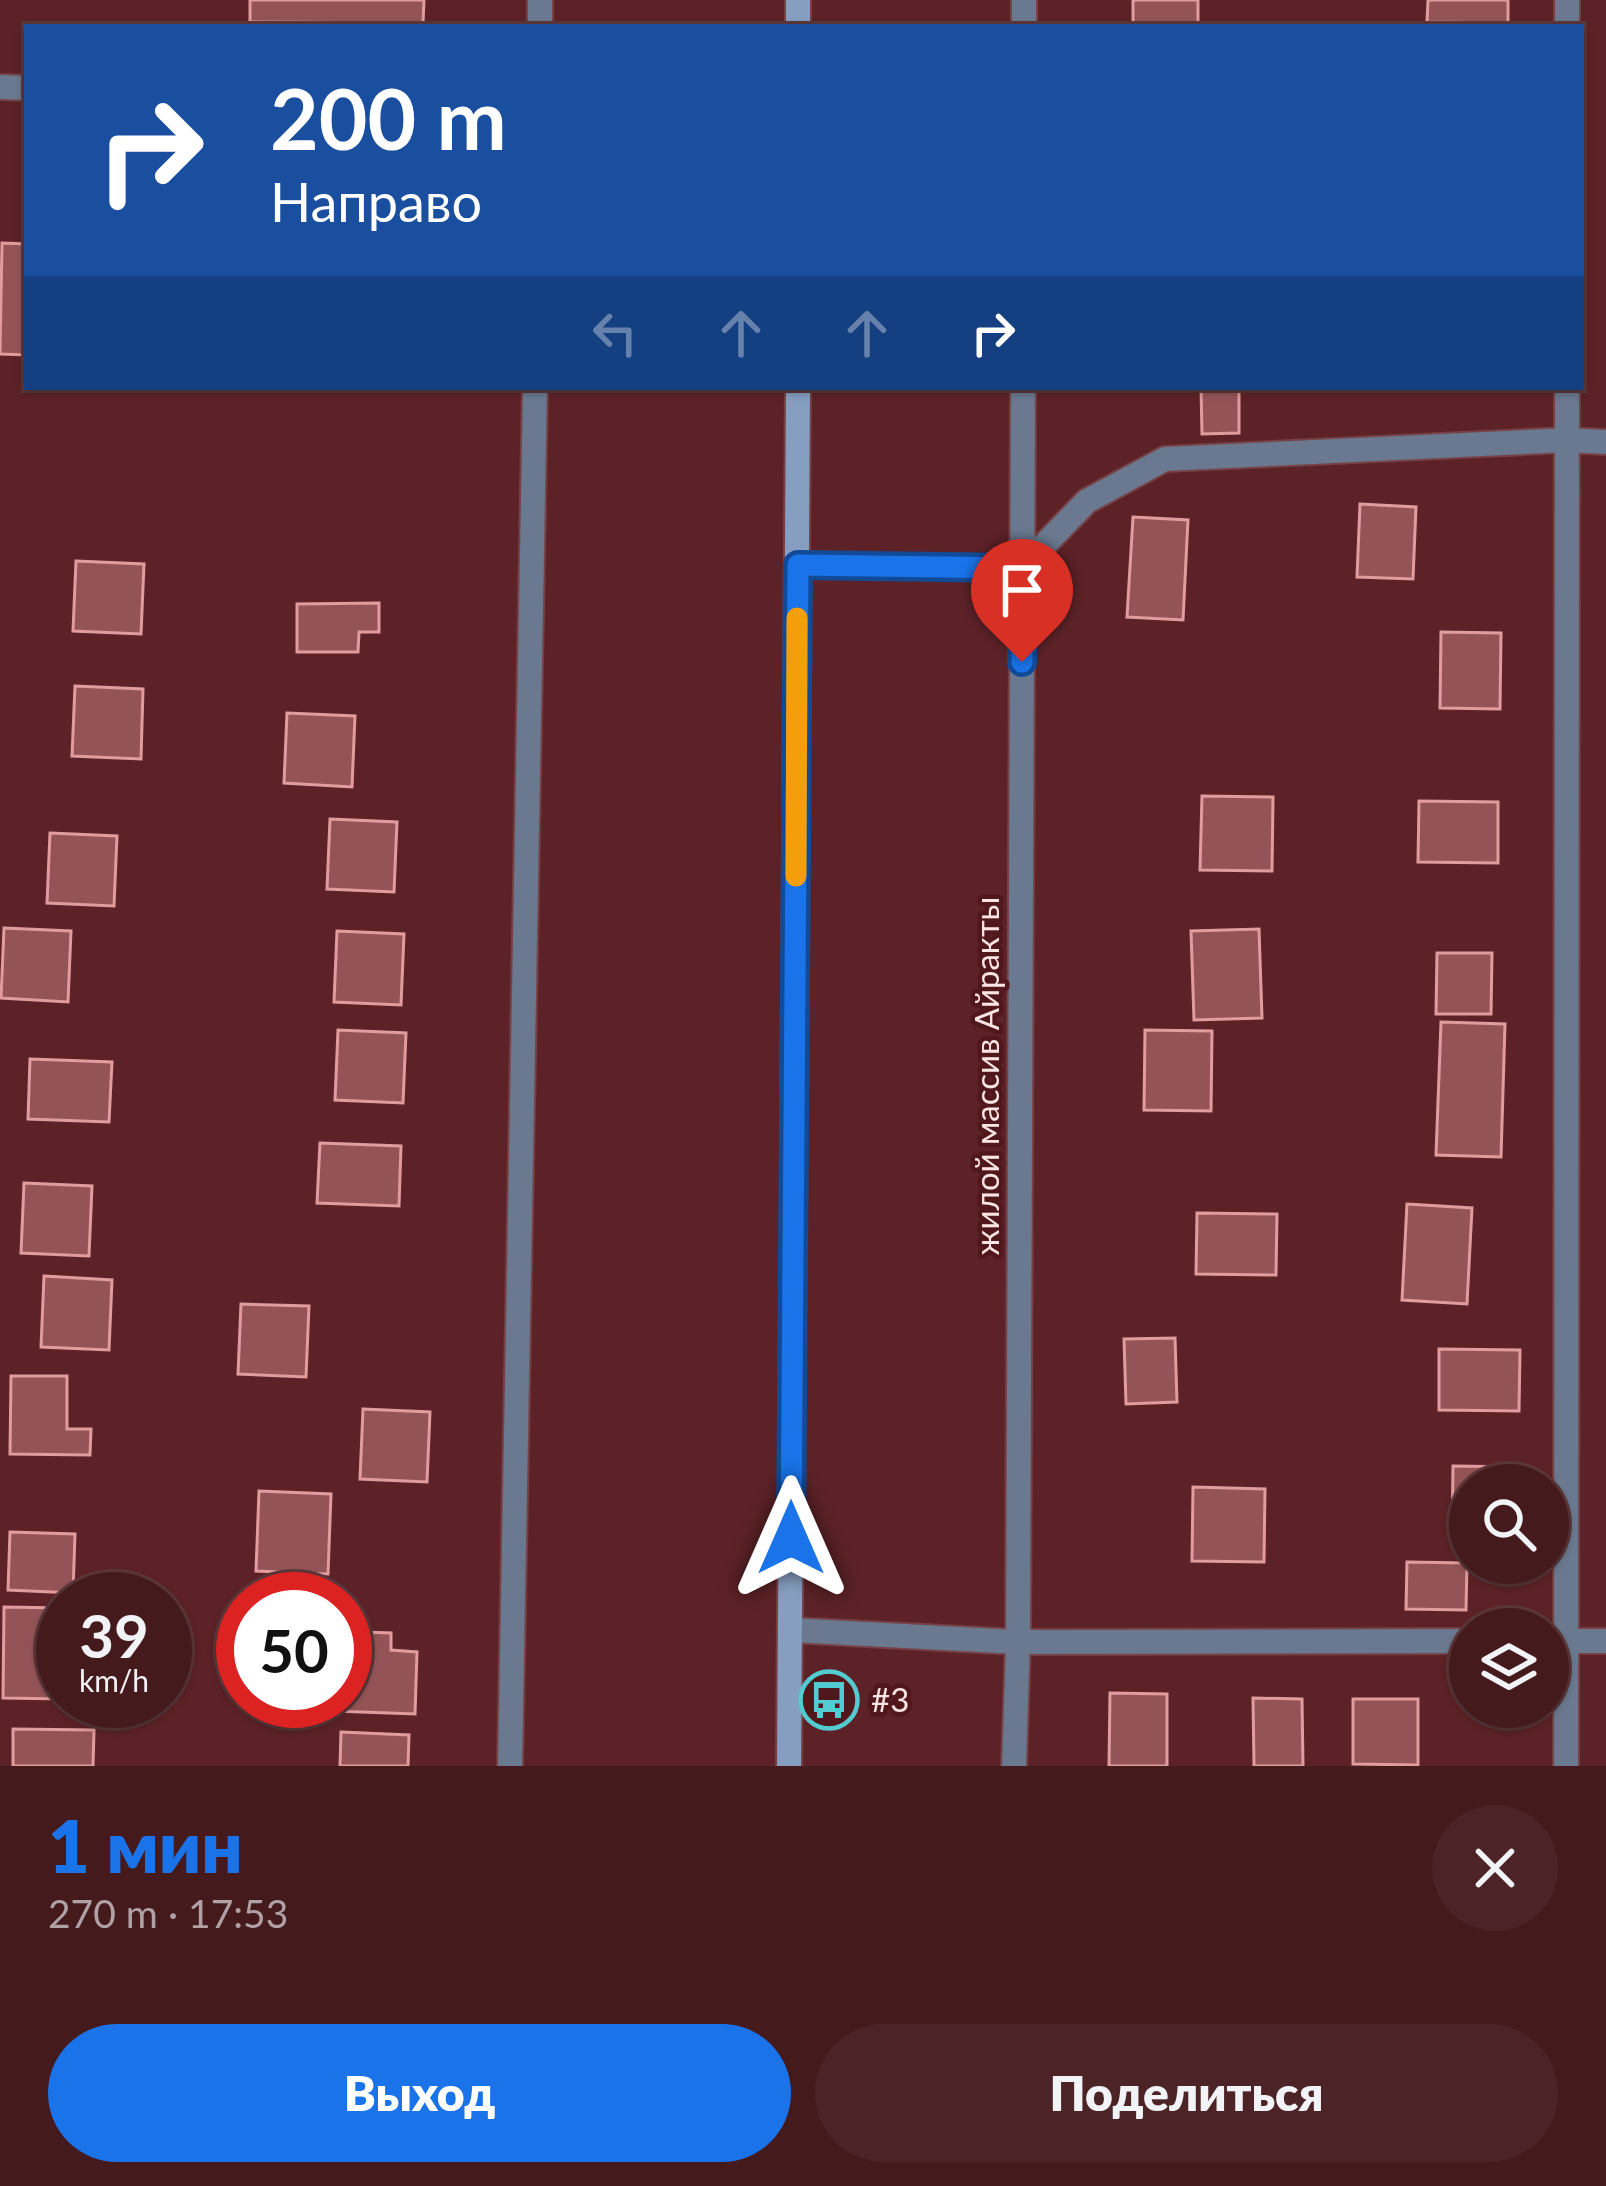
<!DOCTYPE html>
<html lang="ru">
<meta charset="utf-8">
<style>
body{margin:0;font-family:Lato,sans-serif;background:#4c2326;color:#f1f3f6;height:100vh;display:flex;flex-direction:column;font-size:45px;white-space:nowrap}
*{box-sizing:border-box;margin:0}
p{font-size:39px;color:#b0a1a4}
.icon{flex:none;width:66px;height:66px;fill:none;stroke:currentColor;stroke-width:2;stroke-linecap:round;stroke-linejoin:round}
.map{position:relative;height:1766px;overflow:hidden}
.side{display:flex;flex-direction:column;background:#451a1d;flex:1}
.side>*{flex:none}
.guide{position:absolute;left:24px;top:24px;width:1560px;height:366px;border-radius:0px;box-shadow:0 3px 9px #0004,0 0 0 3px #5d383b;background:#1a4fa0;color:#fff;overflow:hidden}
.tools{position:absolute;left:1449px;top:1464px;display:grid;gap:24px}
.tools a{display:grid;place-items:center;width:120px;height:120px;border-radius:50%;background:#451a1d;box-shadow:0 3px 9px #0004,0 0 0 3px #5d383b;font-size:60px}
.speed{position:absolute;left:36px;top:1572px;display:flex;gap:24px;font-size:60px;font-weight:700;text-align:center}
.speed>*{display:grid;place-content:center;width:156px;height:156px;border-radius:50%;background:#451a1d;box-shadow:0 3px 9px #0004,0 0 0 3px #5d383b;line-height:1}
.speed small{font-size:30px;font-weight:400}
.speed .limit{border:18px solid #d22;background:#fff;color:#111}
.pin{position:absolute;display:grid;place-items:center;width:102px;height:102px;color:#fff;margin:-123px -51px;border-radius:50% 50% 50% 0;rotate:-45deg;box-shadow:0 0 12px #0007}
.pin .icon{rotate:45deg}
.me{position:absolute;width:132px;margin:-66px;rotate:0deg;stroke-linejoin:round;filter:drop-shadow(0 0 9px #0008)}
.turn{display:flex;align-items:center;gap:42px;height:252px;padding:0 48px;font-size:54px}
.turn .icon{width:156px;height:156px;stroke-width:2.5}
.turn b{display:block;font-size:84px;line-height:102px}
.lanes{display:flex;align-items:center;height:114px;padding:0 48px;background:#0003;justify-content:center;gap:60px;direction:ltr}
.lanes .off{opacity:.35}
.round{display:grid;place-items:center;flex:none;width:126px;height:126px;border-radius:63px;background:#4c2326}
.head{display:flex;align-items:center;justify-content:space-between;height:204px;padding:0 48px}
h1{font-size:72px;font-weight:800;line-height:90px;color:#1a73e8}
.cta{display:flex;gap:24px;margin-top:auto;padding:24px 48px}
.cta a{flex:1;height:138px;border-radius:72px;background:#1a73e8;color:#fff;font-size:48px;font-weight:800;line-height:138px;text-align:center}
.cta a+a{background:#4c2326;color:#f1f3f6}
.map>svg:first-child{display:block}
</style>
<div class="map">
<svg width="1606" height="1766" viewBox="0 0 1606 1766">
<rect width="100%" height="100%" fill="#5c2227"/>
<!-- building -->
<path fill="#945457" stroke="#e29c9d" stroke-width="3" d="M250 0H424L423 23 250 22Z
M1133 0H1198V27H1133Z
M1428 0H1508V23L1427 22Z
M2 243 27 244V355L0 354Z
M1201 387H1239V433L1202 434Z
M1360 504 1416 507 1413 579 1357 577Z
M1133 517 1188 520 1183 620 1127 617Z
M76 561 144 564 141 634 73 631Z
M379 603V632H359L358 652H297V604Z
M1441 632 1501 633 1500 709 1440 708Z
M75 686 143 689 141 759 72 756Z
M287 713 355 716 352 787 284 783Z
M1202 796 1273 797 1272 871 1200 870Z
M1419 801 1498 802V863L1418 862Z
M330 819 397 822 394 892 327 889Z
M50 833 117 836 114 906 47 903Z
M4 928 71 931 68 1002 1 998Z
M1259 929 1262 1018 1194 1020 1191 931Z
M337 931 404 934 401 1005 334 1002Z
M1437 953H1492L1491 1014H1436Z
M1441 1022 1505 1024 1501 1157 1436 1155Z
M338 1030 406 1033 403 1103 335 1100Z
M1145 1030 1212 1031 1211 1111 1144 1110Z
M30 1059 112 1062 109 1122 28 1119Z
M320 1143 401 1146 399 1206 317 1203Z
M24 1183 92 1186 89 1256 21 1253Z
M1407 1204 1472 1208 1467 1304 1402 1300Z
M1197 1213 1277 1214 1276 1275 1196 1274Z
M44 1276 112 1280 109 1350 41 1347Z
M241 1304 309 1306 306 1377 238 1374Z
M1175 1338 1177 1402 1126 1404 1124 1339Z
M1439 1349 1520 1350 1519 1411 1439 1410Z
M11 1376H67V1429H91L90 1455 10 1454Z
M363 1409 430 1412 427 1482 360 1479Z
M1453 1466 1525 1467 1524 1485H1470V1540H1452Z
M1193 1487 1265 1489 1264 1562 1192 1561Z
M259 1491 331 1494 328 1574 256 1571Z
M10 1532 75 1534 73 1593 8 1590Z
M1407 1562 1467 1563 1466 1610 1406 1609Z
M4 1607 63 1608V1699L3 1698Z
M362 1632 391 1633V1650L417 1652 415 1714 334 1711 335 1701H345V1646L361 1647Z
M1110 1693 1167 1694V1766H1109Z
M1253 1698 1302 1699 1303 1766H1254Z
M1353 1699H1418V1765L1353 1764Z
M13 1729 94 1730 93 1766H13Z
M341 1732 409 1735 408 1766H340Z"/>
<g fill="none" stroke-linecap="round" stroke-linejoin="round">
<defs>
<path id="minor" d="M540 0V27
M1024 27V0
M1567 27V0
M0 87 27 88
M798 565 1022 568 1087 501 1165 459 1567 440 1606 442
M791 1630 1018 1642 1470 1641
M1548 1641H1606
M510 1766 535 387
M1014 1766 1018 1642 1023 387
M1566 1766 1567 387"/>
<path id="secondary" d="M798 27V0
M789 1766 798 387"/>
</defs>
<!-- minor casing -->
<use href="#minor" stroke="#754145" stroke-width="28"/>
<!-- secondary casing -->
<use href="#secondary" stroke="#754145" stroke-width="28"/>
<!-- minor -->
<use href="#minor" stroke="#6a798f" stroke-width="24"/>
<!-- secondary -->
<use href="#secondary" stroke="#869ec0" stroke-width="24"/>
</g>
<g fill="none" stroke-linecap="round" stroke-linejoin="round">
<defs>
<path id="route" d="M791 1538 798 565 1022 568V662"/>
</defs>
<!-- route casing -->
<use href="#route" stroke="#114b97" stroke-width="30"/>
<!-- route -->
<use href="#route" stroke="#1a73e8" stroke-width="21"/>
<!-- slow -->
<path stroke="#f59e0b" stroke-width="21" d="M796 876 797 618"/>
</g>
<!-- icons -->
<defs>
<symbol id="bus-ring" viewBox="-11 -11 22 22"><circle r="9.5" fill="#50181d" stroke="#52ccd0" stroke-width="1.5"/><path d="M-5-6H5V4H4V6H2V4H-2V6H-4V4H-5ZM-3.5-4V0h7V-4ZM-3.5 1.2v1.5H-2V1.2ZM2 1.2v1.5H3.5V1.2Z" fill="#52ccd0"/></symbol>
</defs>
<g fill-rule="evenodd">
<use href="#bus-ring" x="796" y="1667" width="66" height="66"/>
</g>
<g text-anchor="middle" stroke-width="9" stroke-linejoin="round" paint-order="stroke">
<!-- street labels -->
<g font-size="33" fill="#fbe4e4" stroke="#50181d">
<text transform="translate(987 1076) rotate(-90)" y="12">жилой массив Айракты</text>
</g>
<!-- poi labels -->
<g font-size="33" fill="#fbe4e4" stroke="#50181d" text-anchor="start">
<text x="871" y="1712">#3</text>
</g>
</g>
</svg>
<div class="tools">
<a><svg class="icon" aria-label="search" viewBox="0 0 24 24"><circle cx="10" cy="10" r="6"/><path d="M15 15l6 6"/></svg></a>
<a><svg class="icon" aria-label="layers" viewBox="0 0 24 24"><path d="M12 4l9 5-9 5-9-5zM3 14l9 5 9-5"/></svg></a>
</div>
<div class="speed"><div>39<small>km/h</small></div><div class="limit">50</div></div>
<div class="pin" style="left:1022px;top:662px;background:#d93025"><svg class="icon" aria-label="arrive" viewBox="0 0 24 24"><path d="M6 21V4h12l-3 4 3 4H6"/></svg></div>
<svg class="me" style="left:791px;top:1538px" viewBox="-20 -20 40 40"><path d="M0-17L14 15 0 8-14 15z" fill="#1a73e8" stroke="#fff" stroke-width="4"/></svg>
<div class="guide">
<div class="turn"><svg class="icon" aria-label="right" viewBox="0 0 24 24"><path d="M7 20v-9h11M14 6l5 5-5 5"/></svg><div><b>200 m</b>Направо</div></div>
<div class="lanes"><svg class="icon off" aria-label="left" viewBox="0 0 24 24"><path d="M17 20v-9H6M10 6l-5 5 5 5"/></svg><svg class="icon off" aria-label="ahead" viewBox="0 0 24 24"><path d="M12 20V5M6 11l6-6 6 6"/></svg><svg class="icon off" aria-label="ahead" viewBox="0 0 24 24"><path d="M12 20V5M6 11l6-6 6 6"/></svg><svg class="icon" aria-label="right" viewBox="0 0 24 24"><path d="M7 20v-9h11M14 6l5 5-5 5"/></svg></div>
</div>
</div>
<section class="side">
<div class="head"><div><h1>1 мин</h1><p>270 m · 17:53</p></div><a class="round"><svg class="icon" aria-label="close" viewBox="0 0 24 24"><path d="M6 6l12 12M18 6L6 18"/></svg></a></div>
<div class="cta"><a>Выход</a><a>Поделиться</a></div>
</section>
